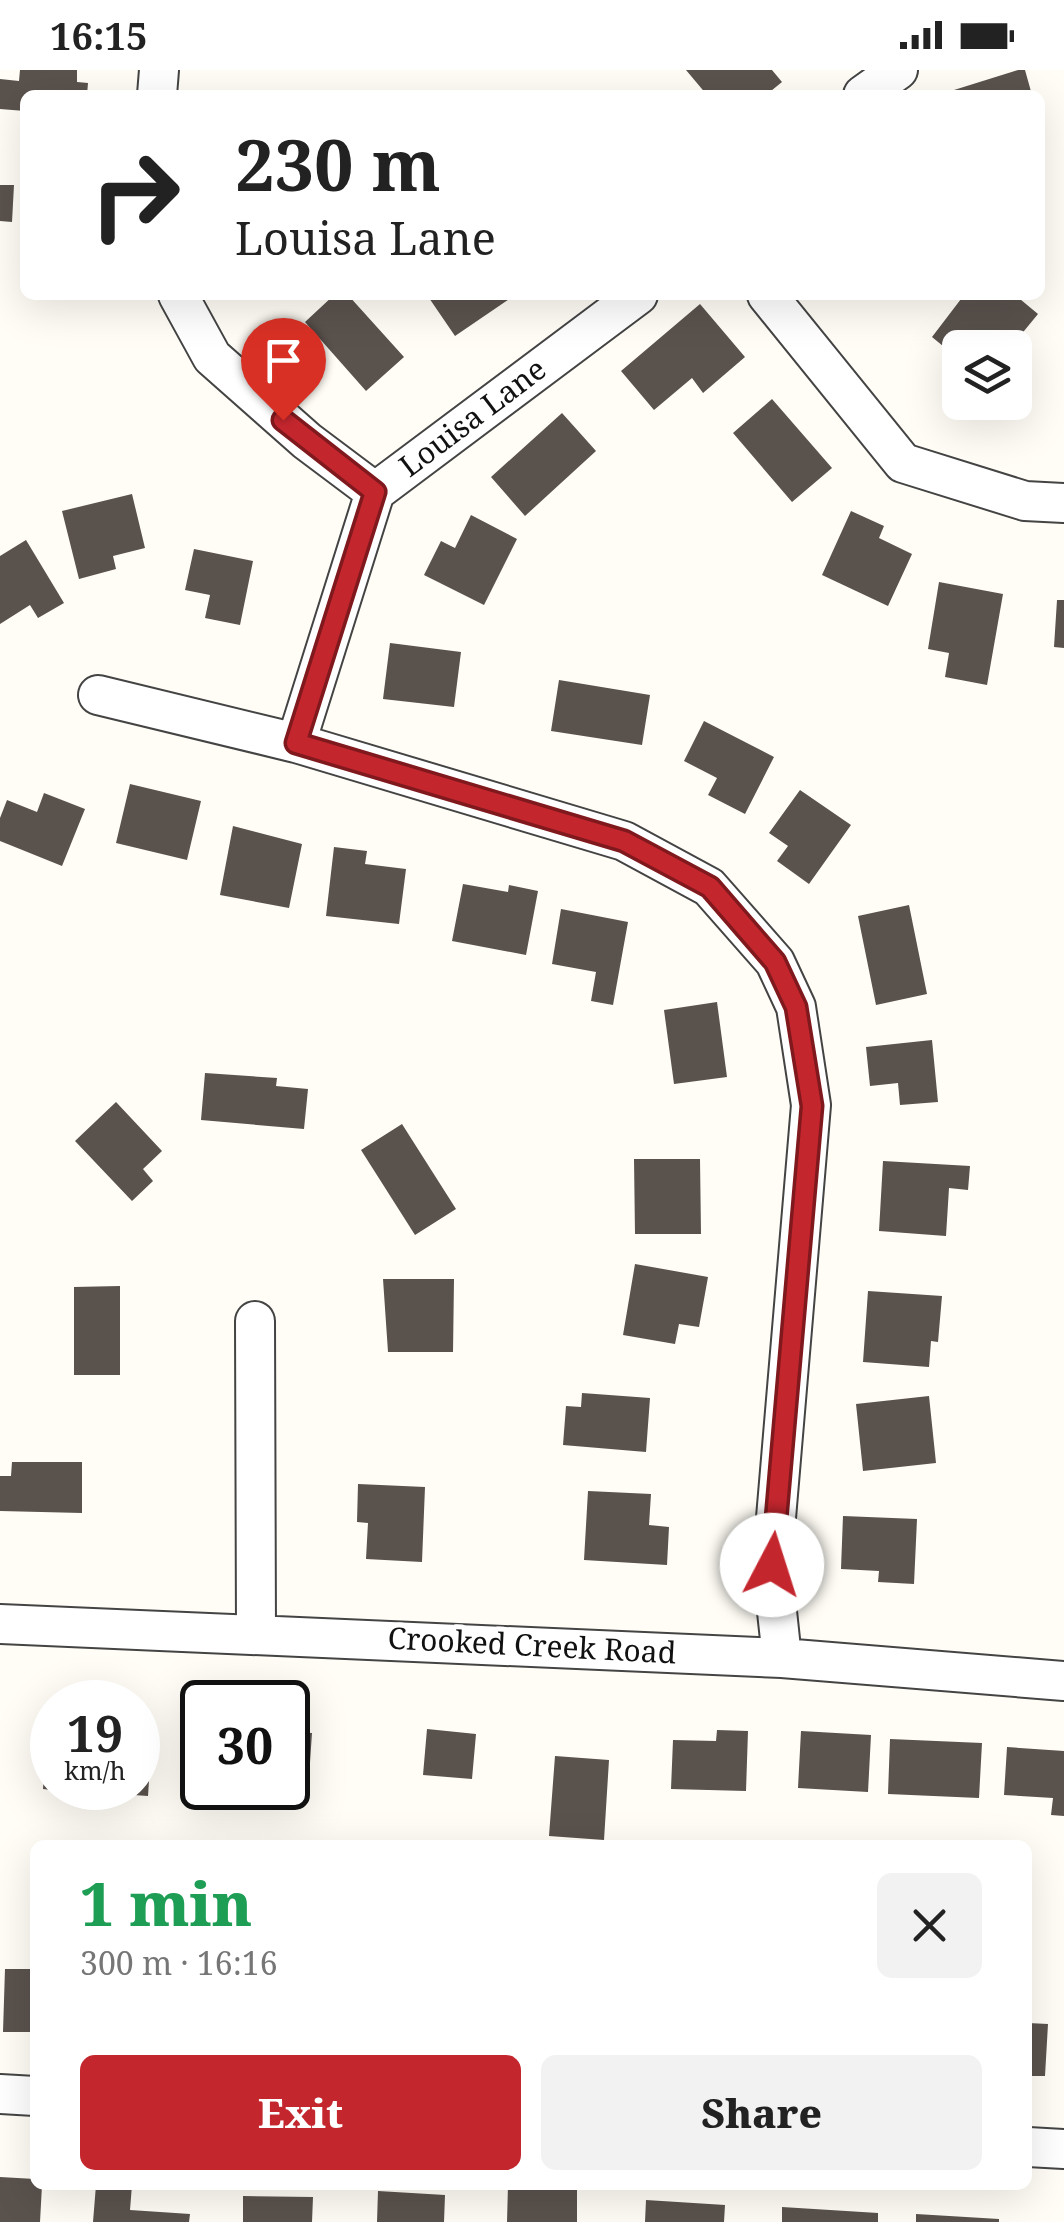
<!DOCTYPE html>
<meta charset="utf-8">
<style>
body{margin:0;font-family:"Noto Serif",serif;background:#f2f2f2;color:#222;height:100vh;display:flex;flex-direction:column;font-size:38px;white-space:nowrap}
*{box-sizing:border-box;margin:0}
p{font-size:32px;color:#767676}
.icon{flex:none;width:55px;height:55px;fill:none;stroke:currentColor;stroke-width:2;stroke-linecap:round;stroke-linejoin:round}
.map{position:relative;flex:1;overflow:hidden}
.sheet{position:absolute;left:30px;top:1770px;width:1002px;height:350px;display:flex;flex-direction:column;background:#fff;border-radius:15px;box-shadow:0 10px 40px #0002}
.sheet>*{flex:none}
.top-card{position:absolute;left:20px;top:20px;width:1025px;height:210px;border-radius:15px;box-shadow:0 10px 40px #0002;background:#fff;color:#222;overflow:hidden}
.controls{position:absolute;left:942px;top:260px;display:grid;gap:20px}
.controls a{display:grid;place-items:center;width:90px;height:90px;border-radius:15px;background:#fff;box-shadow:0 10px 40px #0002;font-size:50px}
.speed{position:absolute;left:30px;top:1610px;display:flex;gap:20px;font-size:50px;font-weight:700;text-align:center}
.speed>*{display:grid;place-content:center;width:130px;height:130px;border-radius:50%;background:#fff;box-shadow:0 10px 40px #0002;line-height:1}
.speed small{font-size:25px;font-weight:400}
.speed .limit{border:5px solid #111;border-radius:15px;background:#fff;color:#111}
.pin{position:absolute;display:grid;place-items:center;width:85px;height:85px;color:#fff;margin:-102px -42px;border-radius:50% 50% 50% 0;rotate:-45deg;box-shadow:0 0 10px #0007}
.pin .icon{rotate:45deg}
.me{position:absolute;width:110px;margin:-55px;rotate:5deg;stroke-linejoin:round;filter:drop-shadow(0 0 8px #0008)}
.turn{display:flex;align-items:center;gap:35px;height:210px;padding:0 50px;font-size:45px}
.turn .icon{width:130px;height:130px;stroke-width:2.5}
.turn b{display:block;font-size:70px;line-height:85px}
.round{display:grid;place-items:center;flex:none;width:105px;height:105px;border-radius:15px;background:#f2f2f2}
.overview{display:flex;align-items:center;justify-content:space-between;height:170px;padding:0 50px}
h1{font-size:60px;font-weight:800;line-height:75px;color:#1e9e55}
.action{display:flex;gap:20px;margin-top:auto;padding:20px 50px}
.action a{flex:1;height:115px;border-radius:15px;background:#c4262e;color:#fff;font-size:40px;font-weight:800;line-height:115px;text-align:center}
.action a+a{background:#f2f2f2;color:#222}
.status{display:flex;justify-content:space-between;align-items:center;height:70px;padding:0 50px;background:#fff;direction:ltr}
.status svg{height:28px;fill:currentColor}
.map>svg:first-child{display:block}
</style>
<div class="status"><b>16:15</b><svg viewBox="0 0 49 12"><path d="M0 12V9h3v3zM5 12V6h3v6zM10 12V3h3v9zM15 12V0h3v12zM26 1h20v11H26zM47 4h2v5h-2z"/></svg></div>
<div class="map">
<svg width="1064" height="2152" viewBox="0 0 1064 2152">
<rect width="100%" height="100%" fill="#fffdf5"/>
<!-- building -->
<path fill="#5a524d" d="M20 0H77V12L88 13 87 25H25V41L0 39V9L19 11Z
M686 0H772L782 12 766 25H707Z
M1025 0 1032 25H938L1018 0Z
M0 115H14L12 152 0 151Z
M334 225H348L404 287 366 321 305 252Z
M427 225H515L455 266Z
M956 225H1015L1038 244 1010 278H979L973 273 960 278V290L932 267 961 229Z
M700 234 745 287 703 323 692 308 654 340 621 301Z
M772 329 832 398 792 432 733 363Z
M562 343 596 381 525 446 491 407Z
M132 424 145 478 113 486 116 499 79 509 62 441Z
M851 441 884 456 879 468 912 484 888 536 822 505Z
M471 445 517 469 484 535 424 505 441 471 455 478Z
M26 470 64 533 38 548 30 535 0 554V486Z
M194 479 253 491 240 555 205 548 210 525 185 520Z
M939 512 1003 524 987 615 945 607 949 583 928 579Z
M1057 530H1064V578L1054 577Z
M390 573 461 582 454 637 383 629Z
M559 610 650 625 642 675 551 661Z
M704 651 774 687 745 744 708 725 717 708 684 691Z
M130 714 201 731 187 790 116 773Z
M800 720 851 755 809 814 777 791 788 776 769 763Z
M44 723 85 739 62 796 0 771V748L7 730 37 742Z
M233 756 302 774 289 838 220 825Z
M334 777 367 781 365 794 406 799 399 854 326 846Z
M463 814 508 822 509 815 538 821 526 885 452 871Z
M909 835 927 924 876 935 858 846Z
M561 839 628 852 613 935 591 931 596 902 552 894Z
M717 932 727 1007 674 1014 664 940Z
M932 970 938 1032 900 1035 898 1013 870 1016 866 977Z
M205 1003 277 1008 276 1016 308 1019 304 1059 201 1050Z
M116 1032 162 1081 143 1099 153 1111 132 1131 75 1071Z
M402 1054 456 1139 415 1165 361 1080Z
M634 1089H700L701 1164H635Z
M883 1091 970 1096 968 1120 949 1118 946 1166 879 1161Z
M635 1194 708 1207 699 1257 679 1254 675 1274 623 1265Z
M383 1209H454L453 1282H388Z
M120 1216V1305H74V1217Z
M868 1221 942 1226 938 1272 931 1271 929 1297 863 1292Z
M582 1323 650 1328 646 1382 563 1375 566 1336 581 1337Z
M929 1326 936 1393 863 1401 856 1334Z
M12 1392H82V1443L0 1441V1406H11Z
M358 1414 425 1417 422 1492 366 1489 368 1453 357 1452Z
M588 1421 651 1424 649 1455 669 1457 667 1495 584 1490Z
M843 1446 917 1449 914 1514 878 1512 879 1501 841 1499Z
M427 1659 476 1664 472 1709 423 1705Z
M717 1660 748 1661 746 1721 671 1719 673 1670 716 1671Z
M801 1661 871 1665 868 1722 798 1718Z
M288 1662 312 1663 309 1707 288 1705Z
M890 1669 982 1673 979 1728 888 1724Z
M46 1673 52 1674V1720L43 1719Z
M1007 1677 1064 1681V1746L1051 1745 1053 1728 1004 1725Z
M138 1679 151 1680 148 1726 62 1720 138 1718Z
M555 1686 609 1690 604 1770 549 1766Z
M5 1899H35V1962H3Z
M1028 1953 1048 1954 1045 2006H1028Z
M0 2107 35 2109V2115H42L40 2152H0Z
M96 2115H132L130 2140 190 2144 189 2152H93Z
M508 2115H577V2152H507Z
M378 2121 445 2125 444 2152H377Z
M243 2126 313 2127 312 2152H243Z
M646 2130 725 2135 724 2152H645Z
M782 2137 878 2143V2152H782Z
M916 2144 999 2149V2152H916Z"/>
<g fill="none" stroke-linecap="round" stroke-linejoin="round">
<defs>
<path id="minor" d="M157 25 159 0
M863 25 898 0
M178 225 212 287 307 371 375 422
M767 225 903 393 1025 431 1064 433
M98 625 296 673 624 771 709 817 775 892 796 937 811 1035 772 1495 782 1588
M296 673 375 422 638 225
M255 1251 256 1563
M0 1554 782 1588 1064 1611
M0 2024 35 2026
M1028 2077 1064 2079"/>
</defs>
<!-- minor casing -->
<use href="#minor" stroke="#444" stroke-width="42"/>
<!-- minor -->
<use href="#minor" stroke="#fff" stroke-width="38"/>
</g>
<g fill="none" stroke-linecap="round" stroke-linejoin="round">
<defs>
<path id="route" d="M283 350 375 422 296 673 624 771 710 817 775 892 796 937 812 1036 772 1495"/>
</defs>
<!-- route casing -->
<use href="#route" stroke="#7f191e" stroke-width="25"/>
<!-- route -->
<use href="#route" stroke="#c4262e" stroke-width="18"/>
</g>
<g text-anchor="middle" stroke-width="10" stroke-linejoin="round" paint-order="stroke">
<!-- street labels -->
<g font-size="30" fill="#111" stroke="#fff">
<text transform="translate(473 348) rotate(-37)" y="10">Louisa Lane</text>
<text transform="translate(532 1576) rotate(3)" y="10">Crooked Creek Road</text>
</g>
</g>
</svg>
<div class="controls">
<a><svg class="icon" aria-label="layers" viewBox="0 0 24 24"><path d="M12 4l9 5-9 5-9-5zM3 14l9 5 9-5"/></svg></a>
</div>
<div class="speed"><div>19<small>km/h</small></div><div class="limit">30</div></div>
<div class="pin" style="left:283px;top:350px;background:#d93025"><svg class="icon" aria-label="arrive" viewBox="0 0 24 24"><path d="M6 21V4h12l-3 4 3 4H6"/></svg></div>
<svg class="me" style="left:772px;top:1495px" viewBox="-20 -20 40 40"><circle r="19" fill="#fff"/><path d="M0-13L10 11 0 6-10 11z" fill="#c4262e"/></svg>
<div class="top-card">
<div class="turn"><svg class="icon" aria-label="right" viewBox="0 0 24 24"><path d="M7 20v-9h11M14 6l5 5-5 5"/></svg><div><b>230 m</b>Louisa Lane</div></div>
</div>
<section class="sheet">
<div class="overview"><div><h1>1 min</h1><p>300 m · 16:16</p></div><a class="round"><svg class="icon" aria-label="close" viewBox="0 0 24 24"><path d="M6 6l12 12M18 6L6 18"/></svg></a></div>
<div class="action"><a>Exit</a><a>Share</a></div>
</section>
</div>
